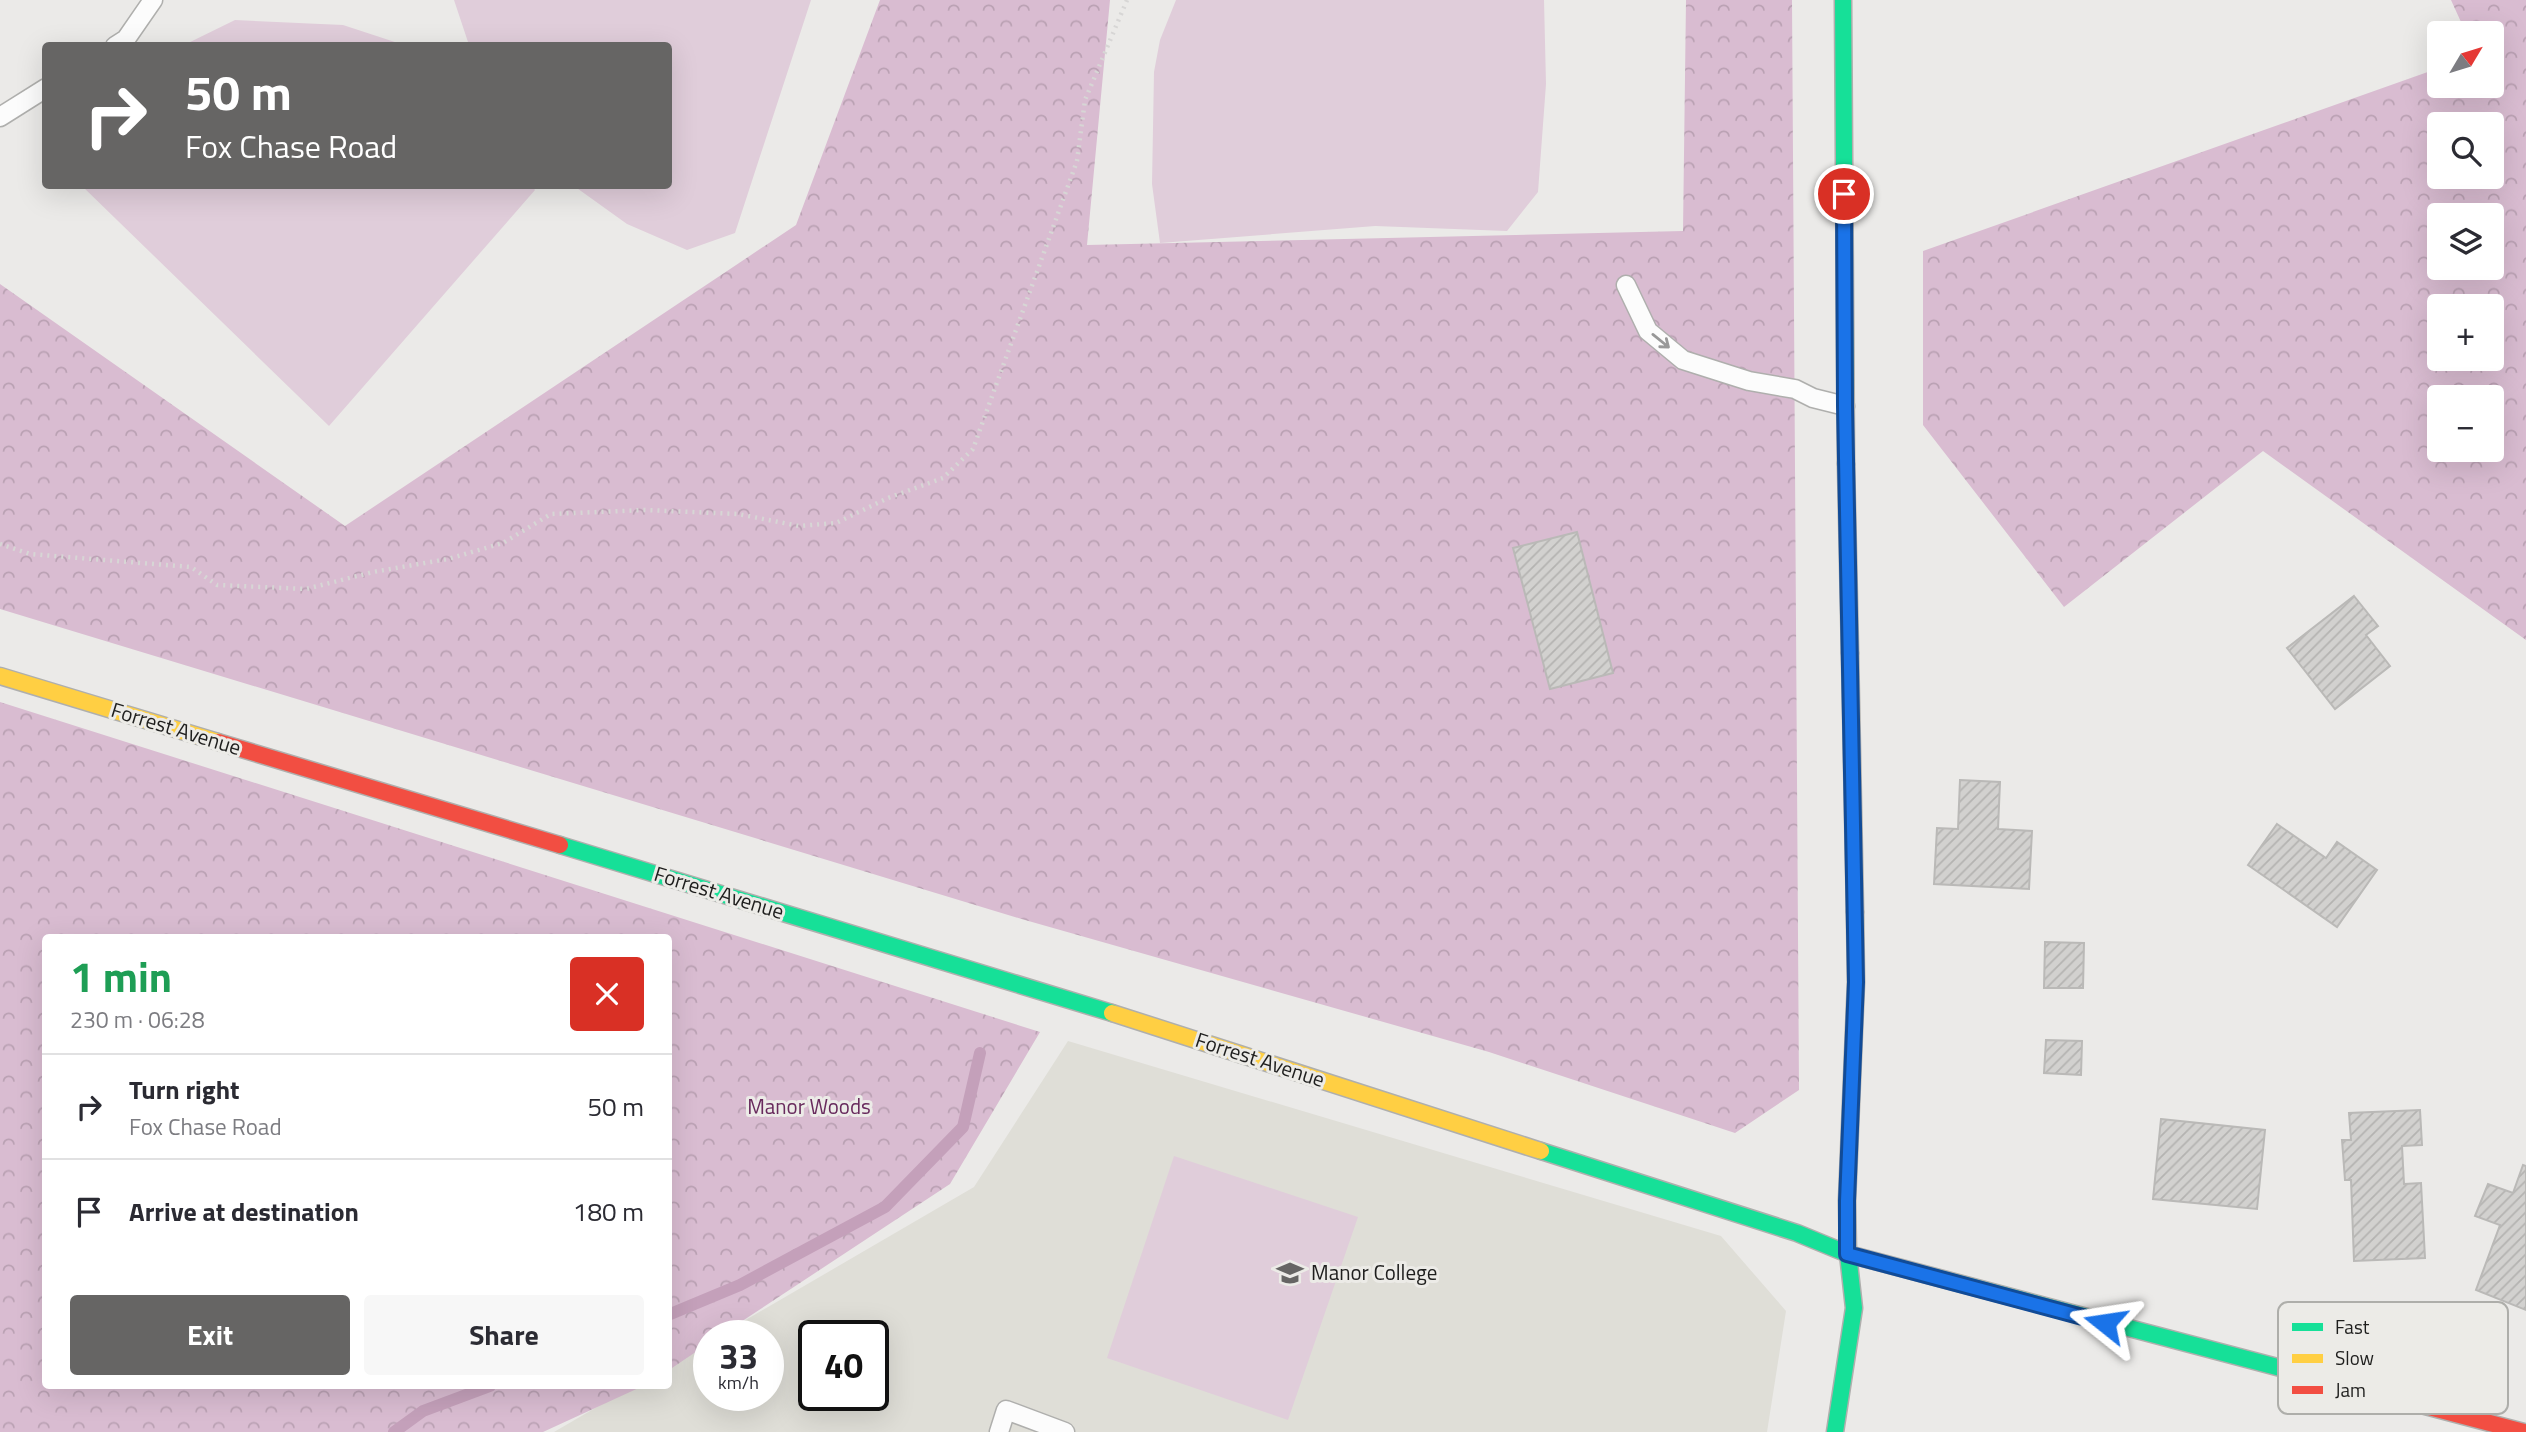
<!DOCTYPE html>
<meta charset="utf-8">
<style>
body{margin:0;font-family:"Titillium Web",sans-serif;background:#f7f7f7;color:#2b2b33;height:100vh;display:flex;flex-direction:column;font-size:26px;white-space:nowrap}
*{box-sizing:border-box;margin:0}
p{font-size:23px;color:#7c7c81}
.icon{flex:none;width:38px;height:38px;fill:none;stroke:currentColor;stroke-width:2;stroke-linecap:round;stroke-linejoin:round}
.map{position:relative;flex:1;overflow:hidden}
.drawer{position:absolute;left:42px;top:934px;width:630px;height:455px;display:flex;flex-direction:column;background:#fff;border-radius:7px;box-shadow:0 7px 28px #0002}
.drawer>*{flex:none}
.banner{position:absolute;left:42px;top:42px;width:630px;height:147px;border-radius:7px;box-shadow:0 7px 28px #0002;background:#666564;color:#fff;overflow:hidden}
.needle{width:46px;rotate:52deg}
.controls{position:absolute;left:2427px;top:21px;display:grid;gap:14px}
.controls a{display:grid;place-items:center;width:77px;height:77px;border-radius:7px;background:#fff;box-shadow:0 7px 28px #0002;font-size:35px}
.speed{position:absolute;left:693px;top:1320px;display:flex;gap:14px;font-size:35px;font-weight:700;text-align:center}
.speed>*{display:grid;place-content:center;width:91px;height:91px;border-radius:50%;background:#fff;box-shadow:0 7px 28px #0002;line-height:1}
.speed small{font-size:18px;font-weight:400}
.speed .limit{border:4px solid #111;border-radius:10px;background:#fff;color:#111}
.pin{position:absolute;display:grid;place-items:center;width:60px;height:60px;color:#fff;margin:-30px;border:4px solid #fff;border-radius:50%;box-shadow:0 2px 7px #0007}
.me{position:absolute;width:77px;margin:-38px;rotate:285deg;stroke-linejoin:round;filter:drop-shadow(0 0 5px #0008)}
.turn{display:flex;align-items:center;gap:24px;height:147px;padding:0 28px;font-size:32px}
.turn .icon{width:91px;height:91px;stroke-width:2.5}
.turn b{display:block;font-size:49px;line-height:60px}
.round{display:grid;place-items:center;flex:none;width:74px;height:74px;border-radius:7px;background:#f7f7f7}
.overview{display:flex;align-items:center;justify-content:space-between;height:119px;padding:0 28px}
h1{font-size:42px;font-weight:700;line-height:52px;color:#1e9e55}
.action{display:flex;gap:14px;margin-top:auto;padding:14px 28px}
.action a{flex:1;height:80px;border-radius:7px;background:#666564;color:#fff;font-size:28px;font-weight:700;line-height:80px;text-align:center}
.action a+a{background:#f7f7f7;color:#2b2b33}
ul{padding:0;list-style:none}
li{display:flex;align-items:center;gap:21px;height:105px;padding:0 28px;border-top:2px solid #e1e1e2}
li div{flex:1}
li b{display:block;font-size:26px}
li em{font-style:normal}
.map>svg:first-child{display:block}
</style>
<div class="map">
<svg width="2526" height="1432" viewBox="0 0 2526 1432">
<defs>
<pattern id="forest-crowns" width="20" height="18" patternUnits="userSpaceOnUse" patternTransform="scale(1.75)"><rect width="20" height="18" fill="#d9bcd1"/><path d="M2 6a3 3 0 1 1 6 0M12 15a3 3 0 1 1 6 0" fill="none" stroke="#baa1b3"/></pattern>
<pattern id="building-hatch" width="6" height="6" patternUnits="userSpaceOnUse" patternTransform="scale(1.75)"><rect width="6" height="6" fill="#d2d1cf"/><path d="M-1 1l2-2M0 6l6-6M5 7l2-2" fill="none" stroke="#b4b3b1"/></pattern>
</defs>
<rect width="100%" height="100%" fill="#ebeae8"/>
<!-- built -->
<path fill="#dfded7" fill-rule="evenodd" d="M1068 1041 1721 1236 1786 1311 1767 1432H554L633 1386H668L669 1365 709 1342V1395H768V1335H720L974 1187ZM814 1335H873V1395H814Z"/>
<!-- forest -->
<path fill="url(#forest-crowns)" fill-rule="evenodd" d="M880 0H1110L1087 245 1683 231 1686 0H1792L1799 1090 1735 1133 1489 1052 1025 920 0 609V284L345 526 796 225Z
M2451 0H2526V640L2263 451 2064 607 1923 425V251L2439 68 2440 86H2492V33H2466ZM2440 124H2492V177H2440ZM2440 215H2492V268H2440ZM2440 306H2492V359H2440ZM2440 397H2492V450H2440Z
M0 702 1040 1032 950 1184 721 1335H709V1343L669 1370 668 938H46V1386H643L543 1432H0Z"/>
<!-- pitch -->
<path fill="#e0cdda" d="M454 0H811L735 233 687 250 627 224 574 186H668V46L469 45Z
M1176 0H1544L1546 84 1538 192 1507 231 1375 226 1160 243 1152 184 1154 72 1160 40Z
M235 20 343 25 404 45H184Z
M82 186H532L535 190 329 426Z
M1174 1156 1358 1217 1288 1420 1107 1358Z"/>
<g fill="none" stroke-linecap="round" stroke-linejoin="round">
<!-- stream -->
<path stroke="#c4a0ba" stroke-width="12" d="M668 1315 740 1285 885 1207 963 1127 980 1053
M394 1432 423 1411 490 1386"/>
</g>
<!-- building -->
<path fill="url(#building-hatch)" stroke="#bab9b7" stroke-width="2" d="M1577 532 1613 673 1550 689 1513 548Z
M2354 596 2378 626 2366 635 2390 666 2335 709 2287 648Z
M1960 780 2000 782 1998 829 2032 831 2029 889 1934 884 1937 828 1958 829Z
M2277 824 2326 858 2337 842 2377 870 2337 927 2248 865Z
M2045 942 2084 943 2083 988H2044Z
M2046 1040 2082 1041 2081 1075 2044 1073Z
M2420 1110 2422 1145 2402 1146 2404 1184 2421 1183 2425 1258 2354 1261 2351 1180H2345L2342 1140H2351L2349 1113Z
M2161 1119 2265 1130 2257 1209 2153 1199Z
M2523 1165 2526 1166V1310L2476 1290 2500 1225 2475 1216 2488 1184 2513 1193Z"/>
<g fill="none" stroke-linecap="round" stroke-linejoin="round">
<defs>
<path id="lane" d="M115 46 126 39 153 0
M0 117 46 88
M1626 285 1648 331 1683 360 1749 381 1795 389 1813 398 1845 406
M999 1432 1006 1410 1065 1432"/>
<path id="fast" d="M1843 0 1846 464
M560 845 1112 1013
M1541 1151 1797 1233 1848 1254 2372 1392
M1835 1432 1854 1308 1848 1254 1847 1201 1856 982 1855 912"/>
<path id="slow" d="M1850 653 1855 912
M0 676 218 742
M1112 1013 1541 1151"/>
<path id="jam" d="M1846 464 1850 653
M218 742 560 845
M2372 1392 2524 1432"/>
</defs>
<!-- lane casing -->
<use href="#lane" stroke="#afafad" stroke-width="21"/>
<!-- fast casing -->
<use href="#fast" stroke="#afafad" stroke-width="19"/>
<!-- slow casing -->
<use href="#slow" stroke="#afafad" stroke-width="19"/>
<!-- jam casing -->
<use href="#jam" stroke="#afafad" stroke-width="19"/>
<!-- path -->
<path stroke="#d7d6d5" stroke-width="4.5" stroke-dasharray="2 5" stroke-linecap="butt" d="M0 544 30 554 191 567 217 585 306 589 373 572 448 559 503 543 551 514 645 510 738 514 799 526 836 523 888 498 943 478 973 449 1077 161 1085 100 1127 0"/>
<!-- lane -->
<use href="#lane" stroke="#fcfcfc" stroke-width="18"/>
<!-- fast -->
<use href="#fast" stroke="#16e098" stroke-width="16"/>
<!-- slow -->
<use href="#slow" stroke="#ffcf43" stroke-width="16"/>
<!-- jam -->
<use href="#jam" stroke="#f24e42" stroke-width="16"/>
</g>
<!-- one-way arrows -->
<defs><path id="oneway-shaft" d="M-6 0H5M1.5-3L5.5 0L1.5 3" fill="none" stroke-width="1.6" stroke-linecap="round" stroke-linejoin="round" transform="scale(1.75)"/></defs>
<use stroke="#989898" href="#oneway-shaft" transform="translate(1661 341) rotate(39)"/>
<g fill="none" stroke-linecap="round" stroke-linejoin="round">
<defs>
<path id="route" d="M1844 194 1845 406 1856 982 1847 1201V1254L2105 1323"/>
</defs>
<!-- route casing -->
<use href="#route" stroke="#114b97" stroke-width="18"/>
<!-- route -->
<use href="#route" stroke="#1a73e8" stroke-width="12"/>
</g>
<!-- icons -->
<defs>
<symbol id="school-bare" viewBox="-9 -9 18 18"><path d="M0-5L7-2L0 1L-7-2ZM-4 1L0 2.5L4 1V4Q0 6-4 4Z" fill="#666564" stroke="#ecebe7" stroke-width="2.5" paint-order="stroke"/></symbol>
</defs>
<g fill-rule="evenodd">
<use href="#school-bare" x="1271" y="1254" width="38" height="38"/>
</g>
<g text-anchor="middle" stroke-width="6" stroke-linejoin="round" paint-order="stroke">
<!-- street labels -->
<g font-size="21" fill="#1e1e1d" stroke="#ecebe7">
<text transform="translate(176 729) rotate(17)" y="7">Forrest Avenue</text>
<text transform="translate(719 893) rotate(17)" y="7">Forrest Avenue</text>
<text transform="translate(1260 1060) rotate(18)" y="7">Forrest Avenue</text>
</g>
<!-- park labels -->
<g font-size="21" fill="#682a5d" stroke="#ecebe7">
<text x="809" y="1114">Manor Woods</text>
</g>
<!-- poi labels -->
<g font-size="21" fill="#1e1e1d" stroke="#ecebe7" text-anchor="start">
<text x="1311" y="1280">Manor College</text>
</g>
</g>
<!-- legend -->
<rect x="2278" y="1302" width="230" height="112" rx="10" fill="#ecebe7" stroke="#aeaeaa" stroke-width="2"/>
<rect x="2292" y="1323" width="31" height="8" fill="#16e098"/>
<rect x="2292" y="1354" width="31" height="9" fill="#ffcf43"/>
<rect x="2292" y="1386" width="31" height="8" fill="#f24e42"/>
<g font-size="19" fill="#1e1e1d">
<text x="2335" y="1334">Fast</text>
<text x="2335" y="1365">Slow</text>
<text x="2335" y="1397">Jam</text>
</g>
</svg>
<div class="controls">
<a><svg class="needle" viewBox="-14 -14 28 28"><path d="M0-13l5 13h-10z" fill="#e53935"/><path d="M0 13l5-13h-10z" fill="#7c7c81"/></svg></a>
<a><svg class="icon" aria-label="search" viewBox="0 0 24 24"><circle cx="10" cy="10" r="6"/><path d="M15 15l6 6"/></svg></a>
<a><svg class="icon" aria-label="layers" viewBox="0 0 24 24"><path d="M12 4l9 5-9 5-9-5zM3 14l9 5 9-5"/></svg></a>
<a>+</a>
<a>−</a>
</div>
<div class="speed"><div>33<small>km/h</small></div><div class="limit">40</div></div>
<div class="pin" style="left:1844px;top:194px;background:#d93025"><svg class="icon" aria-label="arrive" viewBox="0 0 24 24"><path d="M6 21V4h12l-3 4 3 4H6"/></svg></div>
<svg class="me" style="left:2105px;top:1323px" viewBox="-20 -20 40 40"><path d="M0-17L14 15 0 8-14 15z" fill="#1a73e8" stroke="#fff" stroke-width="4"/></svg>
<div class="banner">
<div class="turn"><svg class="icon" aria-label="right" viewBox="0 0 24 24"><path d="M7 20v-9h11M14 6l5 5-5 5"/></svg><div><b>50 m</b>Fox Chase Road</div></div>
</div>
<section class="drawer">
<div class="overview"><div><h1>1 min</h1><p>230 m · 06:28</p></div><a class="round" style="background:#d93025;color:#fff"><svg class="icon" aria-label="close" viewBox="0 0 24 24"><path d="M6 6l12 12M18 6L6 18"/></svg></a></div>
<ul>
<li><svg class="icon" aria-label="right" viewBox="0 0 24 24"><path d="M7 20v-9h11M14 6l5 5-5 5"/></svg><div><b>Turn right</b><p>Fox Chase Road</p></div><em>50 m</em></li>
<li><svg class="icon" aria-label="arrive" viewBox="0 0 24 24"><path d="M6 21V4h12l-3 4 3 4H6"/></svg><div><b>Arrive at destination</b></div><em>180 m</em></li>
</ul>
<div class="action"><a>Exit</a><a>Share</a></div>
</section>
</div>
